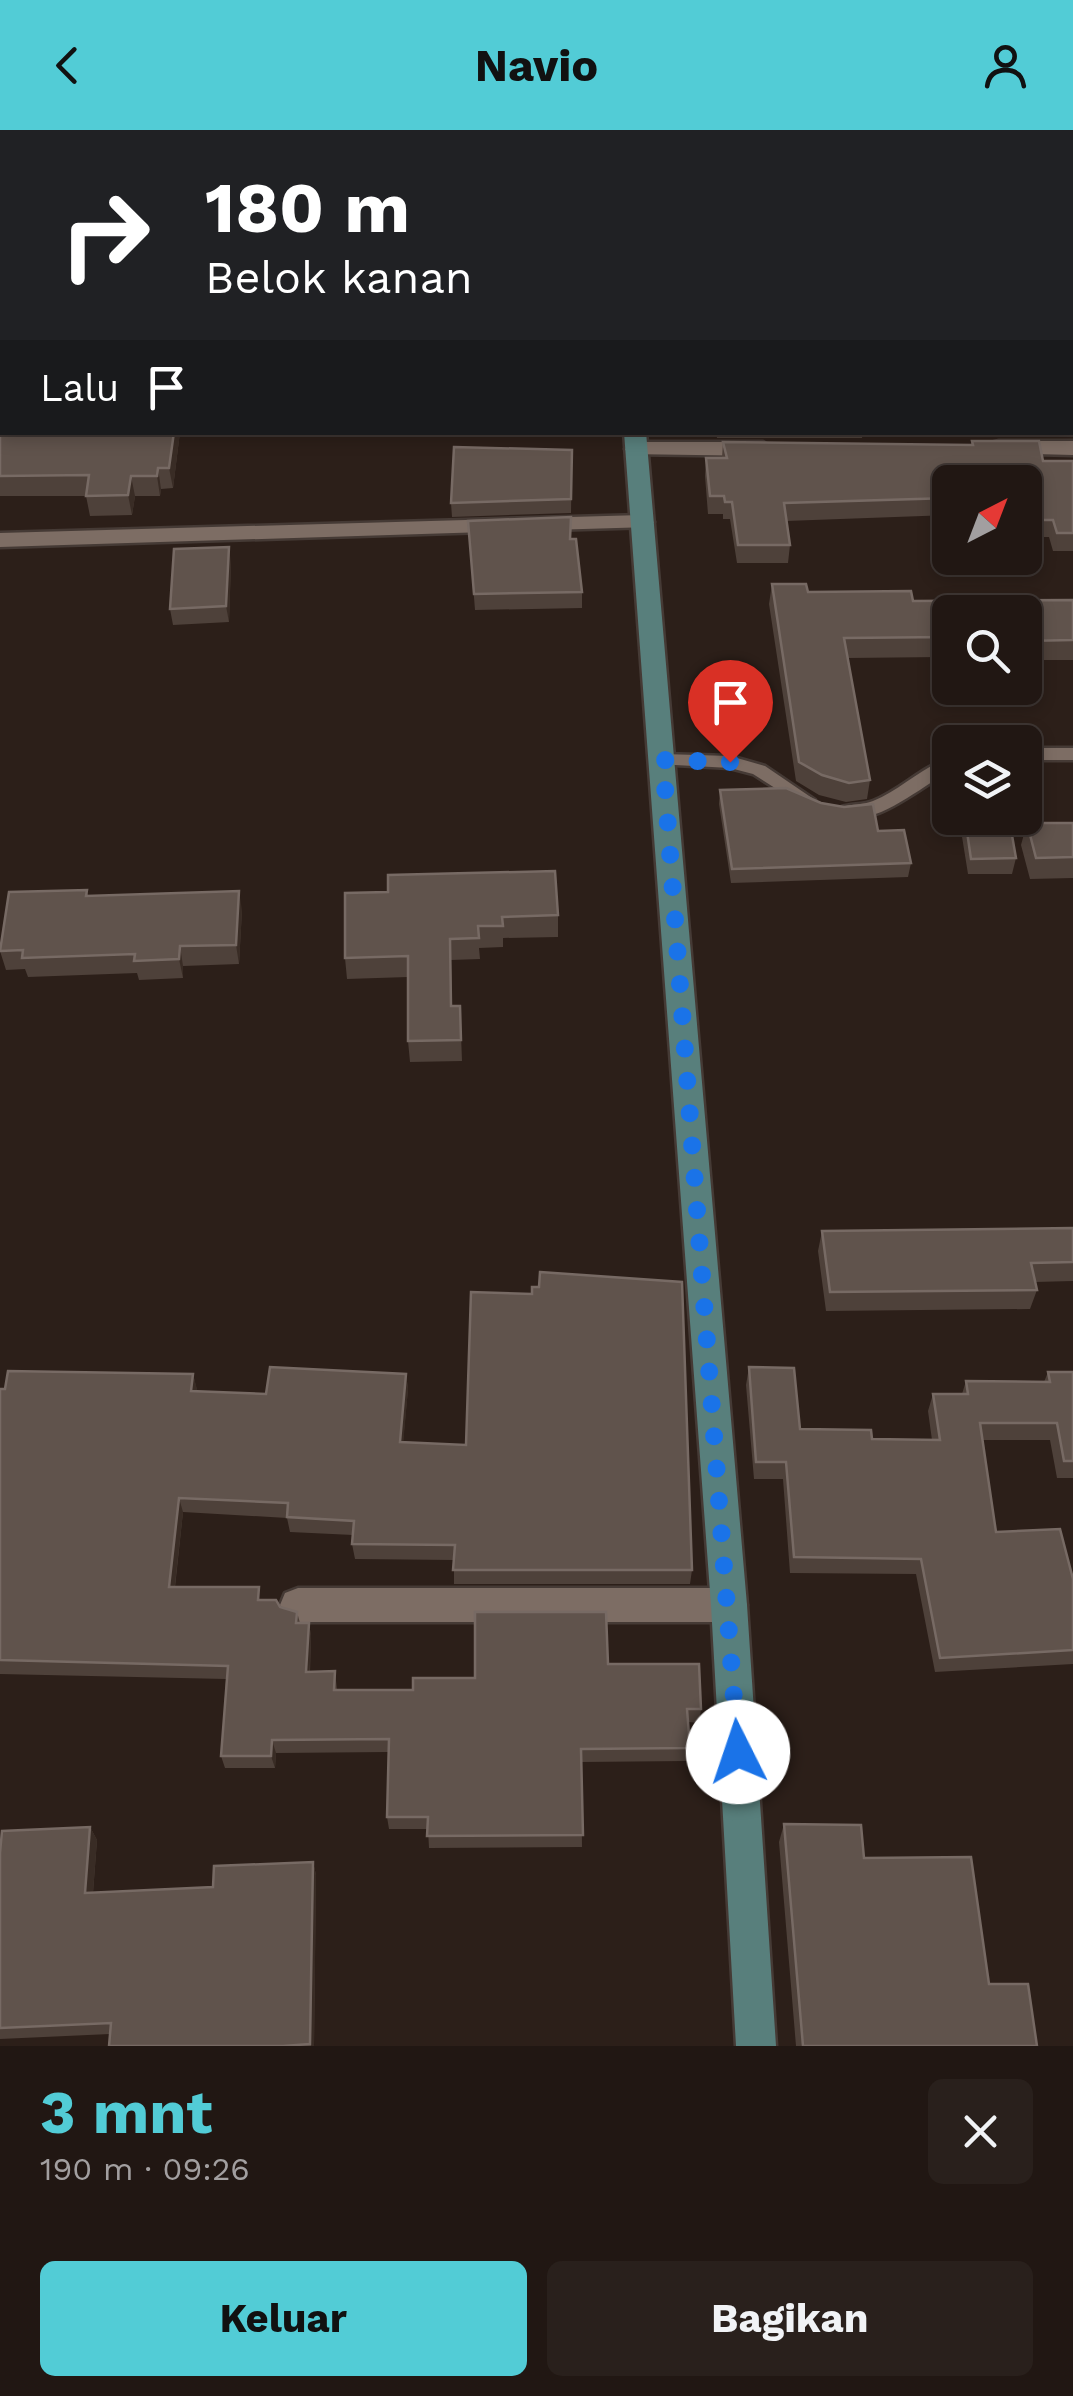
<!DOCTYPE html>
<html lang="id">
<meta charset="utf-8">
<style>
body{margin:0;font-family:"Work Sans",sans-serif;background:#29201c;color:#f1f3f6;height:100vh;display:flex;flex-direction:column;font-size:38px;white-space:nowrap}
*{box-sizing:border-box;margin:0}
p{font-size:32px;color:#a29fa0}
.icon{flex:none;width:55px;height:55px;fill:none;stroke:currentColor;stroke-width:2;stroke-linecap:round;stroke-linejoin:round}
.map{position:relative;height:1916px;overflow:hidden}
.drawer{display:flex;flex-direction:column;background:#211713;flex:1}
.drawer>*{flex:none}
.top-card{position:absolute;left:0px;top:0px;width:1075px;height:305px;box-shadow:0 5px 15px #0003,0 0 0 2px #3e3633;background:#202124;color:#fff;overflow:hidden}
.needle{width:65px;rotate:42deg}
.tools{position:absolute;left:932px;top:335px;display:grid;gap:20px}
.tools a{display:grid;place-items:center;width:110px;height:110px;border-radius:15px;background:#211713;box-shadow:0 5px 15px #0003,0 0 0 2px #3e3633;font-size:50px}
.pin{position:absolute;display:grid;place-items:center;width:85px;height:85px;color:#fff;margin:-102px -42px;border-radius:50% 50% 50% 0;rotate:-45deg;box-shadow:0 0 10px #0007}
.pin .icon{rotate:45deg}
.me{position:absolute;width:110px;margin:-55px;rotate:356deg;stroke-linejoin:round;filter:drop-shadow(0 0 8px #0008)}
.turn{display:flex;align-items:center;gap:35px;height:210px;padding:0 40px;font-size:45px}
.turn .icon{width:130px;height:130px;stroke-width:2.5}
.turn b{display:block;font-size:70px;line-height:85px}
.then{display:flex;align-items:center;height:95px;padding:0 40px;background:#0003;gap:20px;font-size:38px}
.round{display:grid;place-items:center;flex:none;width:105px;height:105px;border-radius:15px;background:#29201c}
.head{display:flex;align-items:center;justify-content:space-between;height:170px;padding:0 40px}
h1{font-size:60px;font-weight:700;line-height:75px;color:#52ccd6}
.cta{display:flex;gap:20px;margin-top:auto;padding:20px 40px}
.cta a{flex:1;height:115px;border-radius:15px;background:#52ccd6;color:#111;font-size:40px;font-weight:700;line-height:115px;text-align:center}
.cta a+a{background:#29201c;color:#f1f3f6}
header{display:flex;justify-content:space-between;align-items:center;height:130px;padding:0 40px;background:#52ccd6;color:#111;font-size:45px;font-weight:700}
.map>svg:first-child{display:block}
</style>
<header><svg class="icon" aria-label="back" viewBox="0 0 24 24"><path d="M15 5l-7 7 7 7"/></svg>Navio<svg class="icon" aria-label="person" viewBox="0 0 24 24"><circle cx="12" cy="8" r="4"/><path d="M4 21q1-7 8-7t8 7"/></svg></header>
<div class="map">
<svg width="1073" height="1916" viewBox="0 0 1073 1916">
<rect width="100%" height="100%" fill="#2c1f19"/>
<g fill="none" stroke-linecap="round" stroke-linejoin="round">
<defs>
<path id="lane" d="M1025 618H1073V630H1025Z
M663 624 730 626 765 636 815 670 806 676 800 674 753 644 730 638 657 634 654 630 657 626Z
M950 628V641C924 654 866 706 839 681L842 677C852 674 863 675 873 671 901 660 921 637 950 628Z"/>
<path id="street" d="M0 59H2V71H0Z
M999 311H1073V325L991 323 988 318 991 313Z
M636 312H763L774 319 763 326 628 324 625 319Z
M642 385 654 392 650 397 0 417V403Z
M298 1458H729L742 1463 747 1475 742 1487 729 1492H298L285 1487 280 1475 285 1463Z"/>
<path id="secondary" d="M602 0H622V2H603Z
M624 302H646L747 1475 776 1916H736L711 1475Z"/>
</defs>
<!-- lane casing -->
<use href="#lane" stroke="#453a35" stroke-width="5"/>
<!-- street casing -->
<use href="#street" stroke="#453a35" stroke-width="5"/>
<!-- secondary casing -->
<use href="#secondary" stroke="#453a35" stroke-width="5"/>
<!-- lane -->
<use href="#lane" fill="#7d6d64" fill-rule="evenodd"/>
<!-- street -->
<use href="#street" fill="#7d6d64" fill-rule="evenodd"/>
<!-- secondary -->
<use href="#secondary" fill="#587f7c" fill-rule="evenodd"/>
</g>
<!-- wall -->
<path fill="#4e413a" d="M0 0H62V2H2V11H0Z
M0 270 180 302 173 358 161 359 160 366H135L132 385 90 386 86 366H0Z
M716 302H863L862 308H717Z
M988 302H1032L1031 307H989Z
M972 311 1043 331H1073V421H1053L1049 407H1025V352H950V385L786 391 790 415 788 433H737L730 389H723V384H708L705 346 706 328H722L723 312 971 315Z
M572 320 571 383 452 387 451 373Z
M468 391 570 409 582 462V478L475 480Z
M231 433 229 492 173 495 170 479Z
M772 454 808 462 913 471 1073 470V530H1025V482H950V531H943L942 527 848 528 870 650 867 669 846 672 819 665 796 651 769 474Z
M720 660 878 701 911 733 908 747 731 753 719 674Z
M959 688H1009L1016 728 1012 744H968Z
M1027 693H1073V748L1030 749 1021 715Z
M87 760 88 766 242 780 239 834 183 836V848L139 850 137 843 28 847 25 839 6 840 0 821Z
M345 763 558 785V807L503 808V817L479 818 480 829 451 830 452 876H460L462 931 410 932 408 911V847L347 849 345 828Z
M1073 1098V1151L1035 1152 1037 1160 1030 1179 826 1181 818 1121 822 1101Z
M749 1237 800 1299 872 1309 932 1310 928 1281 933 1264H962L966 1251 1044 1252 1048 1242H1073V1348H1057L1050 1310H983L996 1402 1073 1449V1534L935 1542 916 1444 790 1443 783 1349H754L746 1255Z
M193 1244 197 1261 266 1264 406 1244 408 1259 403 1312 692 1440 690 1454H454V1430L355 1429 352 1414 353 1405 290 1402 287 1388 183 1382 175 1457 262 1470 297 1482 300 1493H309L311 1506 310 1542 335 1541 337 1560H413L475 1548 608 1534 701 1579 699 1593 688 1592 690 1618 688 1631 581 1632 582 1717 429 1718 428 1699H389L387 1687 388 1622 276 1623 275 1638H225L221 1626 226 1549 0 1544V1259Z
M784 1694 864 1728 989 1854 1037 1916H796L779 1712Z
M90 1697 97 1710 93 1763 213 1757 313 1732 316 1745 314 1916H109L110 1904 0 1909V1723Z"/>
<!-- shaded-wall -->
<path fill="#392c25" d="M174 302H180L173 358 169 338Z
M158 338 161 359 160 366 157 346Z
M131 346 135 366 132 385 128 365Z
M229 417 231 433 229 492 226 476Z
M239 761 242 780 239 834 236 815Z
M180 816 183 836V848L179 829Z
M193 1244 197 1259 195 1277 191 1261Z
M406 1244 408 1259 402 1327 400 1312Z
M179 1368 183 1382 173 1472 169 1457Z
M309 1493 311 1506 309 1555 306 1542Z
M272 1610 276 1623 275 1638 271 1626Z
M90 1697 97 1710 92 1775 85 1763Z
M313 1732 316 1745 314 1916H311Z"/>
<!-- building -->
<path fill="#60534c" stroke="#776a64" stroke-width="2.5" d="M626 0H1073V11L1072 2H626Z
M1072 87H1073L1072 177Z
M0 270H2V302H174L169 338H158L157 346H131L128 365 86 366 89 345 0 346Z
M972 311H1039L1043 331H1073V403H1057L1053 390H1025V352H950V368L784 373 790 415H738L732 372H725L724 366H710L706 328H727L723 312 973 315Z
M454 317 572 320 571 369 451 373Z
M571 387 570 409H576L582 462 474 464 468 391Z
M229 417 226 476 170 479 174 419Z
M772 454H806L808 462 911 461 913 471 1073 470V510L1025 511V482H950V511H947L946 507 844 508 870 650 849 653 822 645 799 632Z
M786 658 821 673 844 677 873 674 878 701 904 700 911 733 732 739 720 660Z
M965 688H1009L1016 728 971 729Z
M1027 693H1073V727L1036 728Z
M555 741 558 785 502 787 503 796H478L479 808 450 809 451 876H460L461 910 408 911V826L345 828V763L388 762V745Z
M87 760 86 766 239 761 236 815 180 816 179 829 134 831 135 824 22 828 23 820 0 821 9 762Z
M1073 1098V1132L1031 1133 1037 1160 830 1162 822 1101Z
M540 1142 682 1152 692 1440H453L455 1415 352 1414 354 1391 287 1387 288 1373 179 1368 169 1457H259L258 1470H276L280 1477 297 1482 296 1493H309L306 1542 335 1541 334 1560H413V1548H475V1482H606L608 1534H699L701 1579H687L690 1618 581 1619 583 1705 427 1706 428 1687H387L389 1609 272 1610 271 1626H221L228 1536 0 1530V1259H5L8 1241 193 1244 191 1261 266 1264 270 1237 406 1244 400 1312 466 1315 471 1162 532 1164V1157H539Z
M749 1237 794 1238 800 1299 871 1300 872 1309 940 1310 933 1264H968L966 1251 1050 1252 1048 1242H1073V1331H1064L1057 1293H980L996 1402 1060 1399 1073 1449V1520L940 1528 921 1429 794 1427 786 1332H756Z
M784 1694 861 1695 864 1728 971 1727 989 1854H1028L1037 1916H803Z
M90 1697 85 1763 213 1757 214 1736 313 1732 310 1914 283 1916H109L111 1893 0 1898V1723L2 1701Z"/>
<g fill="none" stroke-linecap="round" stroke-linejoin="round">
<!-- route -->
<path stroke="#1a73e8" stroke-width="18" stroke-dasharray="0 32.4" d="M730 632 663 630 738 1622"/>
</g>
</svg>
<div class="tools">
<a><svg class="needle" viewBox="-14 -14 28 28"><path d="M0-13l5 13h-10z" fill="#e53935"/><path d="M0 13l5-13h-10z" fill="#a29fa0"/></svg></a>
<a><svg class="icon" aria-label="search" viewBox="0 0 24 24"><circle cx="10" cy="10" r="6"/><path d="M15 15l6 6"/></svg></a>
<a><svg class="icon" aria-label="layers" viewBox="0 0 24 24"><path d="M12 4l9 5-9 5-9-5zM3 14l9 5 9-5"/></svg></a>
</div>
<div class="pin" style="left:730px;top:632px;background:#d93025"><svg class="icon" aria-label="arrive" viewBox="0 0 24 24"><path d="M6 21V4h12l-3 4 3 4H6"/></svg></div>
<svg class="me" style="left:738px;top:1622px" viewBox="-20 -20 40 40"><circle r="19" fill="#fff"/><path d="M0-13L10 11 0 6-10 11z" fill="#1a73e8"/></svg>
<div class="top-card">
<div class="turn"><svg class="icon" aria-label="right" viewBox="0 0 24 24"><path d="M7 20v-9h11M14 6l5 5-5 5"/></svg><div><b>180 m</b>Belok kanan</div></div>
<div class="then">Lalu<svg class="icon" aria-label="arrive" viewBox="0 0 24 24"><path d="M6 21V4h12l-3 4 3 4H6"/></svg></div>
</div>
</div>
<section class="drawer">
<div class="head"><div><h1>3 mnt</h1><p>190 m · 09:26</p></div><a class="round"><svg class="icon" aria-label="close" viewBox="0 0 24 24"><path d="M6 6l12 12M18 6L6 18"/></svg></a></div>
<div class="cta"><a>Keluar</a><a>Bagikan</a></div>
</section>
